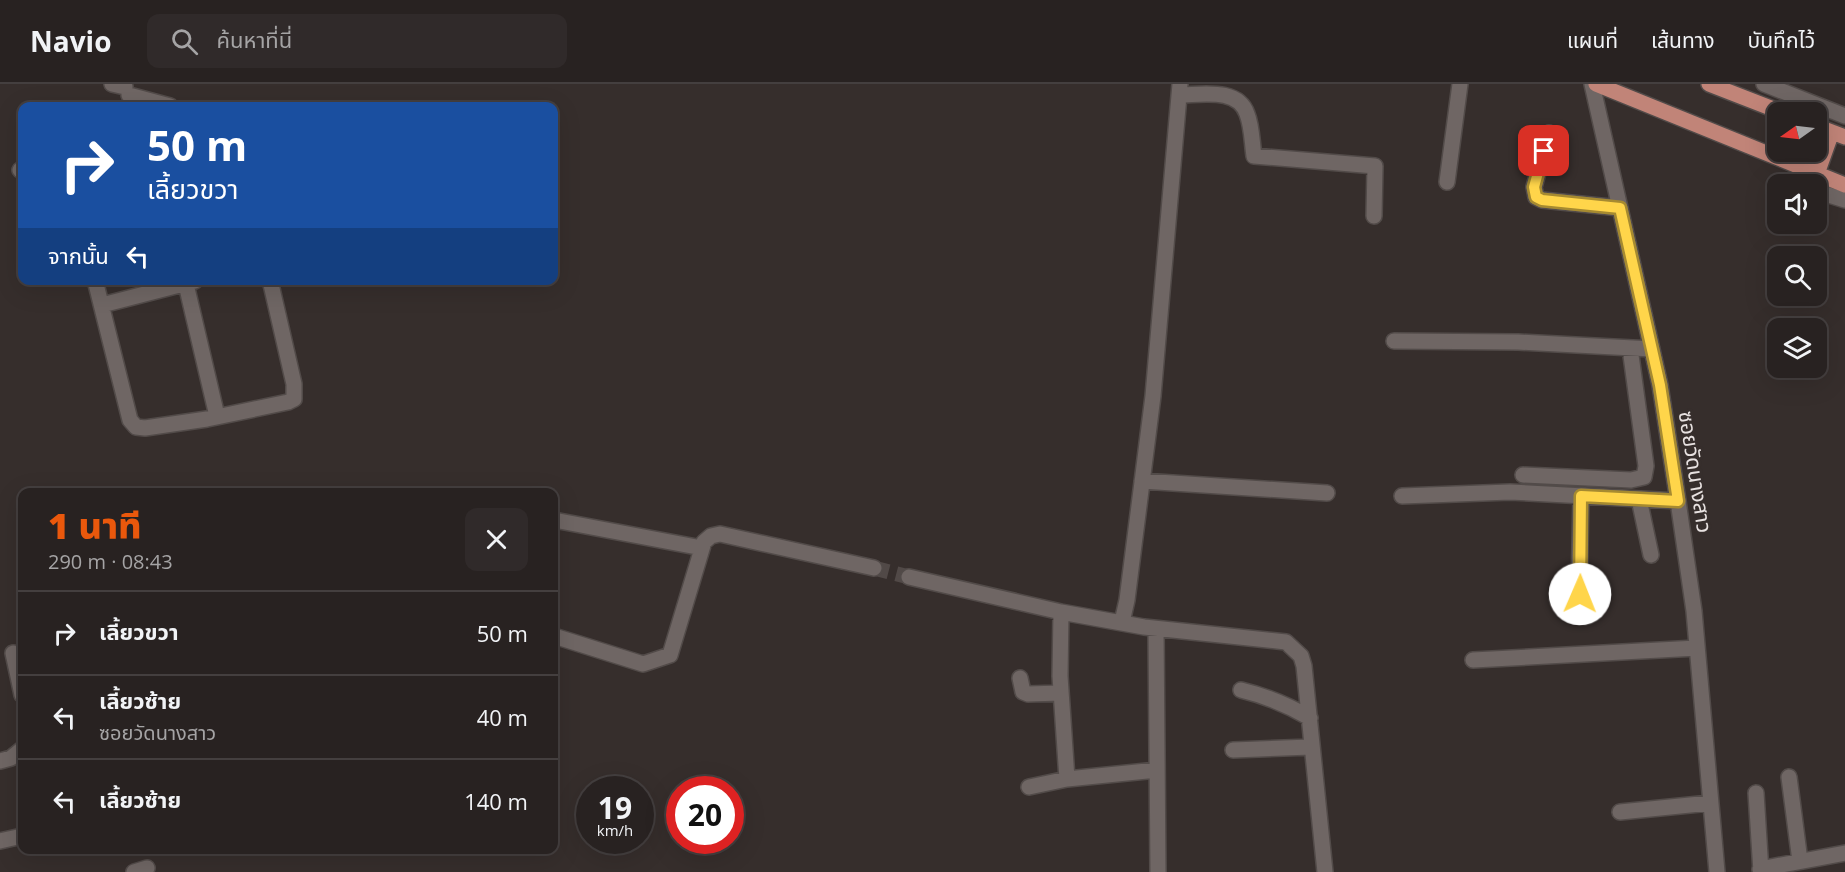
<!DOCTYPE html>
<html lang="th">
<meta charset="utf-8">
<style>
body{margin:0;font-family:"Open Sans","Noto Sans Thai",sans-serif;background:#302a2a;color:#f1f3f6;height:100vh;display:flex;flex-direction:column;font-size:22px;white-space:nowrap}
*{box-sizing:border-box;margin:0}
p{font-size:20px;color:#a5a4a5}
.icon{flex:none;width:33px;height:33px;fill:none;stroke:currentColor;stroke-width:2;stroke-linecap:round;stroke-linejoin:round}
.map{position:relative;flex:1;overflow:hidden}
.details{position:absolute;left:18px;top:404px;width:540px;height:366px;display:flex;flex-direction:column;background:#282221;border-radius:12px;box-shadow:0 6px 24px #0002,0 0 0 2px #443f3f}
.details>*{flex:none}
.top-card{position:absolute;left:18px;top:18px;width:540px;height:183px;border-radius:12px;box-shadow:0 6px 24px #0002,0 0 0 2px #443f3f;background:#1a4fa0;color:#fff;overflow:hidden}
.needle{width:39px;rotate:256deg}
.buttons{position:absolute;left:1767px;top:18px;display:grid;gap:12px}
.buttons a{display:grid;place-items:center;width:60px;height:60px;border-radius:12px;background:#282221;box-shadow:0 6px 24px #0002,0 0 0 2px #443f3f;font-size:30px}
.speed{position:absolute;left:576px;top:692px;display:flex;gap:12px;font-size:30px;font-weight:700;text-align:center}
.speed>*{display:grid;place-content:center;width:78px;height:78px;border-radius:50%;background:#282221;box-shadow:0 6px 24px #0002,0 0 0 2px #443f3f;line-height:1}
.speed small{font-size:15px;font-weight:400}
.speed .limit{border:9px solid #d22;background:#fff;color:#111}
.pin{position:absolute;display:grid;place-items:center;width:51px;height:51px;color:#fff;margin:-26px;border-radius:12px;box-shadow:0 3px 9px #0006}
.me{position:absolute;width:66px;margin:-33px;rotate:1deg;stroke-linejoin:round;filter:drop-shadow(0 0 4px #0008)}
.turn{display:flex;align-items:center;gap:21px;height:126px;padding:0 30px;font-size:27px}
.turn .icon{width:78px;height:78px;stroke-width:2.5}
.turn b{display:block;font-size:42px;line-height:51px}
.then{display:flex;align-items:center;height:57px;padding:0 30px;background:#0003;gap:12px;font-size:22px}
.round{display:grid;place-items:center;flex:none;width:63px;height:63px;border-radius:12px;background:#302a2a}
.head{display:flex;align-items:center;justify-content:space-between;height:102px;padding:0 30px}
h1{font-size:36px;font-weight:800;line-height:45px;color:#ea580c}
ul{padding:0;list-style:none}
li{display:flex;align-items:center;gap:18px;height:84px;padding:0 30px;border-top:2px solid #443f3f}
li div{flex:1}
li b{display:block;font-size:22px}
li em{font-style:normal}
header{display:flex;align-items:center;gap:36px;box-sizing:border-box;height:84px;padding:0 30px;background:#282221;border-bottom:2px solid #443f3f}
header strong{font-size:28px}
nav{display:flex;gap:33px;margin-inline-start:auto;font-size:21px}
.search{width:420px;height:54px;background:#302a2a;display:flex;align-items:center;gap:15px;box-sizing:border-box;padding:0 21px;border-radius:12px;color:#a5a4a5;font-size:22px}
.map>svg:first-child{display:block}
</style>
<header>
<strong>Navio</strong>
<div class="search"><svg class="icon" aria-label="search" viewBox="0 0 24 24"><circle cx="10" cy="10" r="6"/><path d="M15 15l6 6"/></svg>ค้นหาที่นี่</div>
<nav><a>แผนที่</a><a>เส้นทาง</a><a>บันทึกไว้</a></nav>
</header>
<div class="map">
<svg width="1845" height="788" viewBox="0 0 1845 788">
<rect width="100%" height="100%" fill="#362e2c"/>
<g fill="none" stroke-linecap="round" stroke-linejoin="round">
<!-- minor-tunnel -->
<path stroke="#514947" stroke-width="15" stroke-dasharray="15 8" stroke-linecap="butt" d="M874 484 909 493"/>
<defs>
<path id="minor" d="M112 0 125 3
M1592 0 1660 301 1678 417 1694 527 1717 788
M1764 0 1845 32
M129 11 170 22
M1179 11C1201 11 1238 3 1247 30 1252 42 1252 59 1254 72L1375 82 1374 132
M1549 49 1534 103 1536 113 1542 116 1620 124
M20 86 22 85
M1447 98 1460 0
M1816 107 1845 116
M95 196 130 336 136 343 145 344 207 335 288 318 294 315V300L270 196
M185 196 217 332
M102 221 195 197
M1394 257 1518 258 1652 265
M1523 391 1631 396 1644 393 1646 382 1630 264
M1142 397 1327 409
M1402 412 1510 408 1678 417
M1639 415 1651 471
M554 436 702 464
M909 493 1061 528 1144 543 1286 558 1301 572 1304 582 1325 788
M1579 510 1581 412
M1122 538 1127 516 1153 312 1180 0
M1156 545 1158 788
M554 552 643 580 670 571 704 458 711 452 720 450 874 484
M13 569 22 611
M1473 576 1697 564
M1020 594 1023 608 1028 610 1061 609
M1241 606C1266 612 1288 621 1310 634
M1233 666 1311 663
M0 677 11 674 22 665
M1789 693 1800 777
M1067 695 1157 686
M1029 703 1067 695 1060 592 1061 528
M1756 709 1761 788
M1620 728 1710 719
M0 757 22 752
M1760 785 1845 769
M134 788 147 784"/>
<path id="major" d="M1596 0 1845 101
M1709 0 1781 28
M1816 42 1845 53
M1817 90 1832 48"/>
</defs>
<!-- minor casing -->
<use href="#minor" stroke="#524b49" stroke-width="18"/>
<!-- major casing -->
<use href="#major" stroke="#524b49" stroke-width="18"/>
<!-- minor -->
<use href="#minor" stroke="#6f6664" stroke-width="15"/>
<!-- major -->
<use href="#major" stroke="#c18478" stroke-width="15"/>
</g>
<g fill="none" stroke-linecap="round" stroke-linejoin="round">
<defs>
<path id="route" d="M1544 67 1534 103 1536 113 1542 116 1620 124 1660 301 1678 417 1581 412 1580 510"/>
</defs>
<!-- route casing -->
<use href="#route" stroke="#a68a30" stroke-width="15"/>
<!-- route -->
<use href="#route" stroke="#ffd54a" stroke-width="10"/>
</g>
<g text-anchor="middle" stroke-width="6" stroke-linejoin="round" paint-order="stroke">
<!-- street labels -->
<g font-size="21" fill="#e8e2e1" stroke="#362e2c">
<text transform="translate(1695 388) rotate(81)" y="7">ซอยวัดนางสาว</text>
</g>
</g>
</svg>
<div class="buttons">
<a><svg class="needle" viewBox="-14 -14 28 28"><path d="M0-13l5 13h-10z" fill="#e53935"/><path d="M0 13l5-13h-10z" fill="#a5a4a5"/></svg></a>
<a><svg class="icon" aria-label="sound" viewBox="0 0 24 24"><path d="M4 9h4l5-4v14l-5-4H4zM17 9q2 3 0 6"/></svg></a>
<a><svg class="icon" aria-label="search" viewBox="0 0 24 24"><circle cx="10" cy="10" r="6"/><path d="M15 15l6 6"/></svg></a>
<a><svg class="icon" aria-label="layers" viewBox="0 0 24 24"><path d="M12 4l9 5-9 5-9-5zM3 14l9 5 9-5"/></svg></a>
</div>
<div class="speed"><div>19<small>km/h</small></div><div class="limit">20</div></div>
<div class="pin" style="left:1544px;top:67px;background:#d93025"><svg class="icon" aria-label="arrive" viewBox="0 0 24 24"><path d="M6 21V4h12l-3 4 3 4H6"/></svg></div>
<svg class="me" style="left:1580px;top:510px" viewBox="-20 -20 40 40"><circle r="19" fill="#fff"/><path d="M0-13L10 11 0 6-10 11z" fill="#ffd54a"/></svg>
<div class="top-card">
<div class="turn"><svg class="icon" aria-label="right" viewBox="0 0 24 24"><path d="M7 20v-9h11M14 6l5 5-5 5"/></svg><div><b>50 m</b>เลี้ยวขวา</div></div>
<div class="then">จากนั้น<svg class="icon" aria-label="left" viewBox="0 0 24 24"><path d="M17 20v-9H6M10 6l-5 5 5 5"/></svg></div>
</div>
<section class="details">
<div class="head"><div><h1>1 นาที</h1><p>290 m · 08:43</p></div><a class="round"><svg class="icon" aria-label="close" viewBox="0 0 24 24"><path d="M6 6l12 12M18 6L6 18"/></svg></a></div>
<ul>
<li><svg class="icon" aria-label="right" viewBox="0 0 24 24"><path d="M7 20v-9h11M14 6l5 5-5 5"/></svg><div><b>เลี้ยวขวา</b></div><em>50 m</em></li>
<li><svg class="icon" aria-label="left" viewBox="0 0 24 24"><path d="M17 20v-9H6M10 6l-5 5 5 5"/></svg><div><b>เลี้ยวซ้าย</b><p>ซอยวัดนางสาว</p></div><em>40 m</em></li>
<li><svg class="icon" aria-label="left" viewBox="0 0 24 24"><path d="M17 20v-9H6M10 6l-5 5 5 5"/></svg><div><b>เลี้ยวซ้าย</b></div><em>140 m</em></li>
</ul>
</section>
</div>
